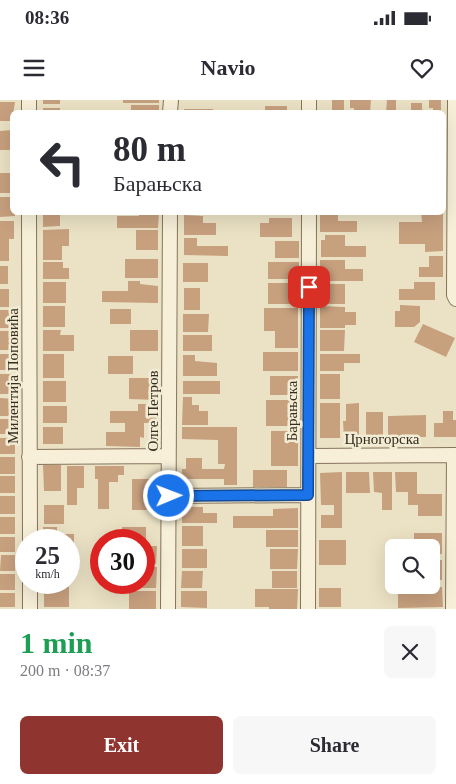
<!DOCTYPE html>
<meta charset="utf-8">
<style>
body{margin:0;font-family:Georgia,serif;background:#f7f7f7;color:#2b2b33;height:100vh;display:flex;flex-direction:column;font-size:19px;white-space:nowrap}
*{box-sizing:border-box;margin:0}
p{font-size:16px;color:#7c7c81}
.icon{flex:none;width:28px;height:28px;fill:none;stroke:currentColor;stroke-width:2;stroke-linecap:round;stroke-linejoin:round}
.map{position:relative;height:509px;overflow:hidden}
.side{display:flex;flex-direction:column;background:#fff;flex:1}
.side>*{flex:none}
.banner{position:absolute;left:10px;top:10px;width:436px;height:105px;border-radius:8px;box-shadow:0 5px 20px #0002;background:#fff;color:#2b2b33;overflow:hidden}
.controls{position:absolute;left:385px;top:439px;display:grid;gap:10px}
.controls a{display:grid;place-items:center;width:55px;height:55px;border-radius:8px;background:#fff;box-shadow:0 5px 20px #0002;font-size:25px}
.speed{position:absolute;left:15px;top:429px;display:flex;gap:10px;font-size:25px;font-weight:700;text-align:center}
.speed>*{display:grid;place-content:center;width:65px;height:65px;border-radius:50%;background:#fff;box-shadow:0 5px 20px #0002;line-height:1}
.speed small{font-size:12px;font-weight:400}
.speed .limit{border:8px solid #d22;background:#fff;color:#111}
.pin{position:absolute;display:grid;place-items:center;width:42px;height:42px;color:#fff;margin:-21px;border-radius:10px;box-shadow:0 2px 8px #0006}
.me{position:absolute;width:55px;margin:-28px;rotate:89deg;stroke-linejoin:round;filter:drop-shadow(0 0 4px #0008)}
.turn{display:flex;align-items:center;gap:18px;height:105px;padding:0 20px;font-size:22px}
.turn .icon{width:65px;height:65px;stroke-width:2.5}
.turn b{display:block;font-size:35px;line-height:42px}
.round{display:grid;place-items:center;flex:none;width:52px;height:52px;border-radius:8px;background:#f7f7f7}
.headline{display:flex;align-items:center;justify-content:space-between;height:85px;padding:0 20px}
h1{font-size:30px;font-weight:600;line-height:38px;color:#1e9e55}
.primary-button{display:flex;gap:10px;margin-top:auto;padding:10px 20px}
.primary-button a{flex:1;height:58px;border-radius:8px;background:#903430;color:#fff;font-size:20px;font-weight:600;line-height:58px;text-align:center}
.primary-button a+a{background:#f7f7f7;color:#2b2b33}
.status{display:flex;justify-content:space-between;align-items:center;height:35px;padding:0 25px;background:#fff;direction:ltr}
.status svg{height:14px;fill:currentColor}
header{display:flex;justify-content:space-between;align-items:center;height:65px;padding:0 20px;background:#fff;font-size:22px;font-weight:600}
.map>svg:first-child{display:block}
</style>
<div class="status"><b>08:36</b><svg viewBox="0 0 49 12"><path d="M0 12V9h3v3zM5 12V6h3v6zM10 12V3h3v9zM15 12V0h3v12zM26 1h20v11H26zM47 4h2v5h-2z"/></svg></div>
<header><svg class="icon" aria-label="menu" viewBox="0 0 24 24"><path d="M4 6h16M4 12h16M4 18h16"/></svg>Navio<svg class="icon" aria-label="heart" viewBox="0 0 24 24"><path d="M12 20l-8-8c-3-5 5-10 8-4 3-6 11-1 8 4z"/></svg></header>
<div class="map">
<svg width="456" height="509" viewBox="0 0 456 509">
<rect width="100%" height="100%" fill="#ebe2c5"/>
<!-- building -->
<path fill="#c7a07e" d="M43 0H60V4H43Z
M123 0H159V3H123Z
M332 0H344V12H332Z
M350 0H371L370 12H354V8H350Z
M387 0H396V12H386Z
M429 0H441V12H433V8H429Z
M0 2H15L12 21H0Z
M411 3H422V12H411Z
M131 5H159V12H131Z
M265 6H287V12H265Z
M43 8H60V12H43Z
M184 9H213V12H184Z
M12 30V50H0V31Z
M0 73H12V93H0Z
M0 97H12V112H15V116L0 117Z
M43 112H60V126L43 127Z
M139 112H159L158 128H117V116H139Z
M421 112H443V151L425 152V144H399V122H422Z
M184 115 203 116V123H216V135H184Z
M320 115H338V121H357V132H320Z
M269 118H292V137H260V123H269Z
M0 121H14V139H9V161H0Z
M69 129V146H62V160H43V130Z
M136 130H158V150H136Z
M325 135H345V146H366V157H321V140H325Z
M184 138H197V146H228V156L184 155Z
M275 141H299V158H275Z
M429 156H443V177H419V167H429Z
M125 159H158V178H125Z
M320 160H345V169H363V181H320Z
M43 162H63V168H69V179H43Z
M268 162H299V179H268Z
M183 163H208V182H183Z
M0 166H8V184H0Z
M128 181H140V184L158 186V203L102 202V191H128Z
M43 182H66V203H43Z
M414 182H435V200H399V189H414Z
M268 183H299L298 204H268Z
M320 184H345V204H320Z
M184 188H200V210H184Z
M0 189H9V207H0Z
M400 205 420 206V222L414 227H395V211H400Z
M43 206H65V227H43Z
M320 206 345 207V212H356V225H345V228H320Z
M264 208H298V248H275V231H264Z
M110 209H131V224H110Z
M0 210H15V228H0Z
M183 214H209L208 232H183Z
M423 224 455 238 446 257 414 242Z
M43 230H61L60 235H74V251H43Z
M130 230H158V251H130Z
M320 230H345L344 251H320Z
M0 231H10V238H15V250H0Z
M183 235H212V251H183Z
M263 252H298V271H263Z
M0 254H15V270H0Z
M43 254H64V278H43Z
M320 254H360V263H344V271H320Z
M183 255H195V261L217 263V276H183Z
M108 256H133V274H108Z
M0 274H15V294H0Z
M320 274H340V299H320Z
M270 276H298V295H270Z
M129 278H158L157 300 129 299Z
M43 281H66V302H43Z
M183 281H220V294H183Z
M183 297H192V305H199V311H208V325H182Z
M0 298 15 299V316H0Z
M266 300H298V326H266Z
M320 303H340V338H320Z
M359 303V338H344L343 321H346V304Z
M138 304H157V323H144V338L140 337V347L106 346V332H125V323H110V311H138Z
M43 306H67V323H43Z
M443 311H453V320H456V337H434V323H443Z
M366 312H383V337L366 338Z
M426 315V337H388V316Z
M0 319H15V334H0Z
M43 327H63V344H43Z
M182 327H237V385H224V379H182V369H186V358H202V369H224L225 364H218V340L182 339Z
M271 331H298V366H271Z
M0 338H15V354H0Z
M0 357H15V374H0Z
M43 365H61V391H44Z
M67 366H84V388H77V405H67Z
M95 366H124V375H118V382H109V409H98V379H95Z
M253 370H287V387H253Z
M342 372V428H321V415H334V405H321L320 373Z
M346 372H369L370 393H346Z
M373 372H392V410H382V393L374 392Z
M395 372H417V394H442V416H418V405H408V392H396Z
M0 376H15V393H0Z
M132 379H157V410H132Z
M0 396H15V414H0Z
M44 405H64V424H44Z
M182 407H203V413H217V423H182Z
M298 408V428H233V416H273V409Z
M0 417H15V434H0Z
M182 426H203V446H182Z
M43 427H57V434H74V444H69V440H44Z
M122 427H146V443H144V440H122Z
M266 430H298V447H266Z
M414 433H442V454H431V448H414Z
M0 437H15V452H0Z
M319 440H346V465H319Z
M144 446H157L156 464H144Z
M182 449H207V468H182Z
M270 449H298L297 469H270Z
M69 453H75V464H69Z
M1 455H15V471H0Z
M431 460H442V480H431Z
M144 467H157L156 488H113V482H144Z
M182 471H203L202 488H181Z
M272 471H297V488H272Z
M0 474H15V490H0Z
M69 487V507H44V488Z
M418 487H442L443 507 398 508V493H418Z
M319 488H341V507H319Z
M255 489H298L297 509H269V507H255Z
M129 491H156V509H129Z
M181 491H207V508L181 507Z
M0 493H15V507H0Z"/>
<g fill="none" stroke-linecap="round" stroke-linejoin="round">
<defs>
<path id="minor" d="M29 0V12
M455 0 454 195 456 199
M170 12 171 0
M309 12V0
M29 112 30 440
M309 356 456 355
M29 357 168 356
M169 396 308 395
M30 482V509
M168 509 170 112
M308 509 309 112
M453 509 454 355"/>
</defs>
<!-- minor casing -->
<use href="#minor" stroke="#85745c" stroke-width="16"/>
<!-- minor -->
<use href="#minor" stroke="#f7efd8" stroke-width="14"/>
</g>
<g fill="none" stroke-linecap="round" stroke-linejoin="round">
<defs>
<path id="route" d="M169 396 308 395 309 187"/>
</defs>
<!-- route casing -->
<use href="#route" stroke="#114b97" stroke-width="12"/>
<!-- route -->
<use href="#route" stroke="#1a73e8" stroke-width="9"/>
</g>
<g text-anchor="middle" stroke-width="5" stroke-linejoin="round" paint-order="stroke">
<!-- street labels -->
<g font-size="15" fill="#362c1f" stroke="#f3ecd4">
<text transform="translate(13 276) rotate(-90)" y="5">Милентија Поповића</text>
<text transform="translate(153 311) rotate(-90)" y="5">Олге Петров</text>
<text transform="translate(292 311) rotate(-90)" y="5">Барањска</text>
<text x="382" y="344">Црногорска</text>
</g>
</g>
</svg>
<div class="controls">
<a><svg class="icon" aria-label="search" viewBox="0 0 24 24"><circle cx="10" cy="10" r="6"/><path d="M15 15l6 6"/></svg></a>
</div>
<div class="speed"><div>25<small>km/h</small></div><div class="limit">30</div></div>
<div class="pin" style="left:309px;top:187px;background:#d93025"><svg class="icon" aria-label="arrive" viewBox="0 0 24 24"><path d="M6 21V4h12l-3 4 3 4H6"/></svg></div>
<svg class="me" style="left:169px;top:396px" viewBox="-20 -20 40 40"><circle r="17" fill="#1a73e8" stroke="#fff" stroke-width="3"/><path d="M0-11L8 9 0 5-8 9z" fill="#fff"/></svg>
<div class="banner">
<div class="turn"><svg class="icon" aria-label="left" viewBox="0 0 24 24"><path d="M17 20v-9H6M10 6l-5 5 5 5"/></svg><div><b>80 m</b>Барањска</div></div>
</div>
</div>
<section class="side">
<div class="headline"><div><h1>1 min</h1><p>200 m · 08:37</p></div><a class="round"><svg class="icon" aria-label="close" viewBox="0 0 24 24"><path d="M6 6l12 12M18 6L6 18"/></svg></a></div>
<div class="primary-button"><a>Exit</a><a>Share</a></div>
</section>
